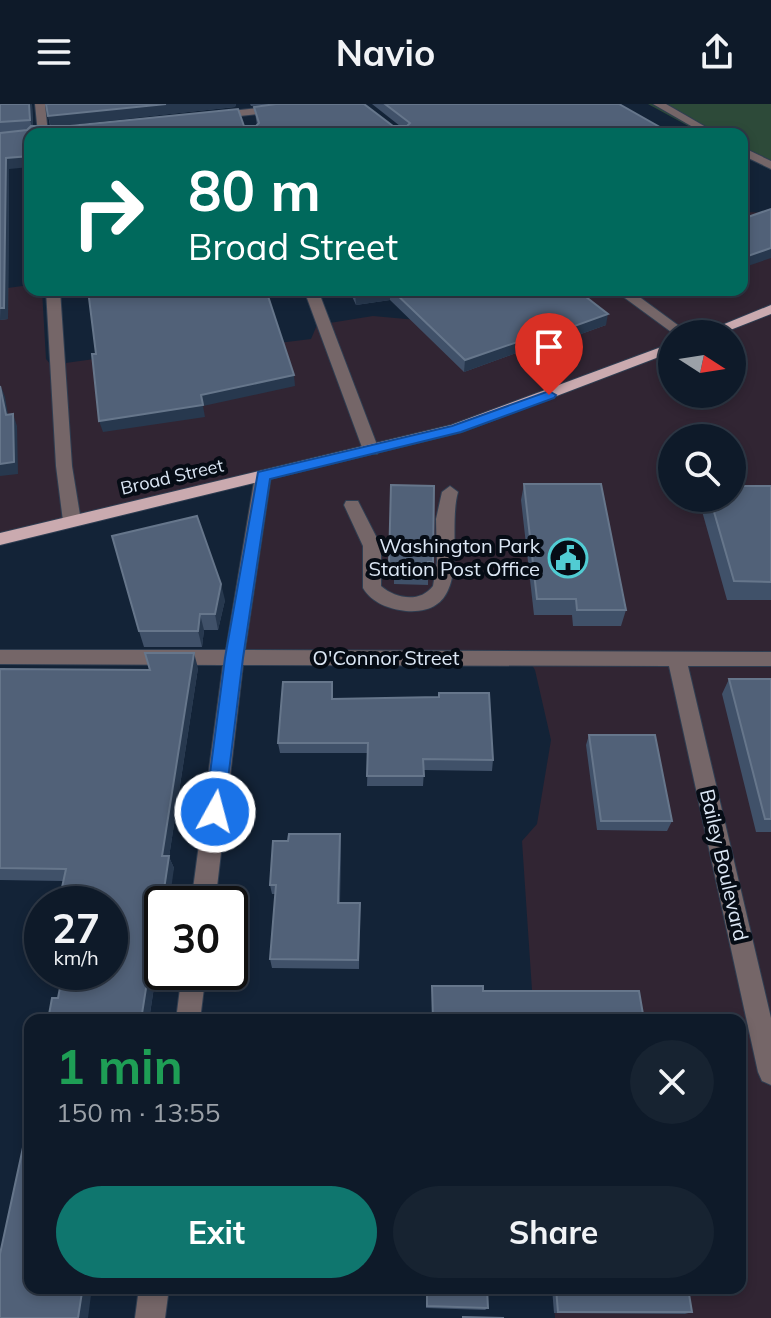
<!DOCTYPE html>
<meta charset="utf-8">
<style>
body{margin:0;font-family:Mulish,sans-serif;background:#172331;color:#f1f3f6;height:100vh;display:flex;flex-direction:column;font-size:30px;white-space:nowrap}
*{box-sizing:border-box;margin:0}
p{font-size:26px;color:#9ba1a8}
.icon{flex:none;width:44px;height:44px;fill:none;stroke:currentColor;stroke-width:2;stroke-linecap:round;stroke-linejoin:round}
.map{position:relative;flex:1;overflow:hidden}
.details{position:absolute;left:24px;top:910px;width:722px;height:280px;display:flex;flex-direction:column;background:#0e1a29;border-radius:16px;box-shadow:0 4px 12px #0003,0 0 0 2px #2e3846}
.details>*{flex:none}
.guide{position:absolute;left:24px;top:24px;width:724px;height:168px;border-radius:16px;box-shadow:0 4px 12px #0003,0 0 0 2px #2e3846;background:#00695c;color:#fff;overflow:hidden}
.needle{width:52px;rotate:102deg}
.buttons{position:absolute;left:658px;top:216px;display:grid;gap:16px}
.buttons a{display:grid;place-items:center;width:88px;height:88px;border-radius:50%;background:#0e1a29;box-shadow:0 4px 12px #0003,0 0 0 2px #2e3846;font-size:40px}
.speed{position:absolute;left:24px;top:782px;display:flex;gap:16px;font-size:40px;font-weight:700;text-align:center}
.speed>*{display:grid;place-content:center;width:104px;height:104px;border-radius:50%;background:#0e1a29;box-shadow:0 4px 12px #0003,0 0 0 2px #2e3846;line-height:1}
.speed small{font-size:20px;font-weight:400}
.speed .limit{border:4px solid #111;border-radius:12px;background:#fff;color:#111}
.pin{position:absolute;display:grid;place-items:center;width:68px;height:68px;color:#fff;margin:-82px -34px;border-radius:50% 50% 50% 0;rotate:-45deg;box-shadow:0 0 8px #0007}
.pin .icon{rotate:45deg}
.me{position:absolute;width:88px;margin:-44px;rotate:7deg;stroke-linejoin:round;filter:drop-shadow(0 0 6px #0008)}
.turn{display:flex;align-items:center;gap:28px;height:168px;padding:0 32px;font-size:36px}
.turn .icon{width:104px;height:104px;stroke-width:2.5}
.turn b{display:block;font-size:56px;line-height:68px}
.round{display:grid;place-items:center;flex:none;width:84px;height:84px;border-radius:42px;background:#172331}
.summary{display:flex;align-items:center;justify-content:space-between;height:136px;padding:0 32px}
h1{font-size:48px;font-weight:700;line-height:60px;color:#1e9e55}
.cta{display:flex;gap:16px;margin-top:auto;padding:16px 32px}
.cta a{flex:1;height:92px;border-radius:48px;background:#0f766e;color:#fff;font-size:32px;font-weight:700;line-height:92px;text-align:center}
.cta a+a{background:#172331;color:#f1f3f6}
header{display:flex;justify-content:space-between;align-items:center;height:104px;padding:0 32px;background:#0e1a29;font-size:36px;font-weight:700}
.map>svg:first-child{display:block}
</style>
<header><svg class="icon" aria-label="menu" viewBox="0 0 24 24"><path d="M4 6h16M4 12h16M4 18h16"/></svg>Navio<svg class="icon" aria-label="share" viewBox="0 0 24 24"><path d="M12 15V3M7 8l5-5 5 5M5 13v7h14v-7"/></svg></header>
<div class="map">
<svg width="771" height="1214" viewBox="0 0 771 1214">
<rect width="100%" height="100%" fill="#132337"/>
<!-- commercial -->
<path fill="#312533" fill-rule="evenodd" d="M742 108 771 109V1214H555L553 1184H740V916H534L522 737 537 720 551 636 535 566 530 558 244 554 259 374 0 435V185L30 181V186H42L46 255 51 261 196 241 220 246 311 235 317 221 373 212 428 217 441 186H742ZM672 230H732V290H672ZM672 334H732V394H672Z"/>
<!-- green -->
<path fill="#2d4a39" d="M648 0H771V66L742 51V30H703Z"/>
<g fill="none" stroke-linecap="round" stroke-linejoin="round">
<defs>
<path id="minor" d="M35 0H45L48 30H38Z
M294 0H329L324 3 212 15 207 12 212 9Z
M653 0H666L718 30H705Z
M742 43 771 57V65L742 51Z
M46 186H60L72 362 81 417 72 423 63 417 56 362Z
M304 186H318L379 346 377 350H365L363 346Z
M614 186H630L690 230H674Z
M263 367 271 372 245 546 771 548V562H688L771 914V981L762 977 758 968 669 562 243 561 215 800H191L223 561 0 560V546H226L255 372Z
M450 382 458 388C446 430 475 512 406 507 389 505 372 499 363 484V442L344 401 346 397H358L381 442V482C396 495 420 499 433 482L437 458 436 415 442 388Z
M182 868H206L200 916H176Z
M139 1184H169L165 1214H135Z"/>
<path id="major" d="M771 201V210L720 230H700Z
M672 239V248L462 328 0 441V429L451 321Z"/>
</defs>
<!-- minor casing -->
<use href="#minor" stroke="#2f3e52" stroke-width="2"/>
<!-- major casing -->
<use href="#major" stroke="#2f3e52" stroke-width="2"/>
<!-- minor -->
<use href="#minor" fill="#756668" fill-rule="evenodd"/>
<!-- major -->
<use href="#major" fill="#caaaaf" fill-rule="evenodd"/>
</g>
<!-- wall -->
<path fill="#405169" d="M0 0H32L33 22H50L46 0H236L235 3 56 22H256L257 21 254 3 271 1 251 2 250 0H364L393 22H400L372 0H619L672 30H30L9 65 8 215 0 216Z
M349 186H577L606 221 531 248 527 245 464 268 390 196 356 201Z
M524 380 626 506 621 522H573L572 511H534L521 396Z
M391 381 434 382 432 470H428V481L394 480V470H389Z
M771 382V496H727L700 400 702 394H710Z
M225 496 218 526H204L202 543H144L139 527Z
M198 564 169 753 174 764 162 800V849L159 870H156L149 916H48L58 894 110 800H69L61 788 63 777 0 776V565L150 566Z
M729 575H771V728H756L722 590Z
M333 589V595L493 656 492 667 424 666 423 682H367L368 649H280L278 639Z
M589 631 672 717 667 727 597 726 586 641Z
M341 740 340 799H360L359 865 272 864 270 855 275 790H272L270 781Z
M30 1184H110L108 1191H91Z
M426 1184H487L488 1204 485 1206 426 1204Z
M552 1184H688L692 1208 685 1210 554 1209Z"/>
<!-- shaded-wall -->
<path fill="#27384e" d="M29 0H32L33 26 30 16Z
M166 0H236L235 3 51 23 48 12Z
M30 52V63L9 65 8 215 0 216 6 54Z
M771 144V154L742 164V154Z
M380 186H390V196L356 201 355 189Z
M608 210 606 221 531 248 533 237Z
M529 234 527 245 464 268 465 256Z
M294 271 295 282 203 302 205 313 103 328 99 317 201 291Z
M1 282 5 293 10 323 6 311Z
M13 310 17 322 18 370 0 372V360Z
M221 480 225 496 218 526 215 510Z
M200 510 204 526 202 543 198 527Z
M194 549 198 564 169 753 174 764 169 800H162V849L159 870 153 859 162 752Z
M340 730 341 740 339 807 338 799Z
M150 859 156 870 149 916H141Z
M100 1184H110L108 1191 100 1188Z
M82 1188 91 1191 88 1214H78Z"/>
<!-- building -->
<path fill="#516178" stroke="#66768b" stroke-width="2" d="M0 0H29L30 16 0 18Z
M46 0H166L48 12Z
M276 0H364L393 22H407L410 19 385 0H619L672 30H30V52L6 54 4 204H0V29L27 26 31 22H70L238 5 244 22H256L259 19 254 3Z
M771 105V144L742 154V115Z
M88 186H266L294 271 201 291 203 301 99 317 92 250H96Z
M354 186H380L355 189Z
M392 186H577L608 210 533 237 529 234 465 256Z
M0 282 6 311 13 310 14 358 0 360Z
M524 380H601L626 506H577L576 495H537Z
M391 381 434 382 433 458H428V469L394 468 395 459H389Z
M732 382H771V478L734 477 710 394H732Z
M197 412 221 480 215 510H200L198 527H139L112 432Z
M145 549H194L162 752H169L153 859H150L141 916H48L52 894H58L63 868H110V800H77L80 788H61L66 765 0 764V565L150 566Z
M729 575H771V715H765Z
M283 578H332V595L439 593V589H489L493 656 423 655 424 672H367L368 639H278Z
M589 631H655L672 717H601Z
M289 730H340L338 799H360L358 856 270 855 276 781H270L273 737H288Z
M432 882H483V887H639L644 916H433Z
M30 1011V1184H100V1188H82L78 1214H0V1150Z
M427 1184H487L488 1204 427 1202Z
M556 1184H688L692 1208H558Z
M463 1213 504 1214H463Z"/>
<!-- route -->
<path fill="#1a73e8" stroke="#114b97" stroke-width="2" d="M549 287 556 291 554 294 461 328 270 375 243 554 224 708 222 714 215 716 208 714 205 708 225 554 258 368 452 322Z"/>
<!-- icons -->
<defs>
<symbol id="civic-ring" viewBox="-11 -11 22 22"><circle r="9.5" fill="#060c15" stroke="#51ccd3" stroke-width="1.5"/><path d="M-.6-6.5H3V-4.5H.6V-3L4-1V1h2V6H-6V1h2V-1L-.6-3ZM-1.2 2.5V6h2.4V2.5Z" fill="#51ccd3"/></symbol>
</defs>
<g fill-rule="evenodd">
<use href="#civic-ring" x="546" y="432" width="44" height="44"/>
</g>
<g text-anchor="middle" stroke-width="8" stroke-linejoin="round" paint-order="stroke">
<!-- far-street labels -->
<g font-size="18" fill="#dce7f5" stroke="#060c15">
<text transform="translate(172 373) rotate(-13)" y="6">Broad Street</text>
</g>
<!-- poi labels -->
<g font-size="20" fill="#dce7f5" stroke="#060c15" text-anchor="end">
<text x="540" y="449">Washington Park<tspan x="540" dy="23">Station Post Office</tspan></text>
</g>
<!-- street labels -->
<g font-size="20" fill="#dce7f5" stroke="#060c15">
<text x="386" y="561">O'Connor Street</text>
<text transform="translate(724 761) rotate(77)" y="7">Bailey Boulevard</text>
</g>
</g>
</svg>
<div class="buttons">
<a><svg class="needle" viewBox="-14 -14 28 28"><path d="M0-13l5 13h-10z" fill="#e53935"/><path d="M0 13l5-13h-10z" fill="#9ba1a8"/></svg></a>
<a><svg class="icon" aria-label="search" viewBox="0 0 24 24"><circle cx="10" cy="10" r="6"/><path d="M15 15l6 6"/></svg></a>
</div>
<div class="speed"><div>27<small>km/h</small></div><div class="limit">30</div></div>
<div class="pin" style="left:549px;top:291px;background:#d93025"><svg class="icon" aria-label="arrive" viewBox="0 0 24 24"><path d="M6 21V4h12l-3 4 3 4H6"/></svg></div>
<svg class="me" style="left:215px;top:708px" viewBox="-20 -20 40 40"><circle r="17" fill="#1a73e8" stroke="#fff" stroke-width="3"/><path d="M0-11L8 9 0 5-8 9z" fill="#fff"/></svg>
<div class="guide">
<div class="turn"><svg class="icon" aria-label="right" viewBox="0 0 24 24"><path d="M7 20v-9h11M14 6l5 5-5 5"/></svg><div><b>80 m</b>Broad Street</div></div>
</div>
<section class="details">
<div class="summary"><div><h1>1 min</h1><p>150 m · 13:55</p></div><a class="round"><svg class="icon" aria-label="close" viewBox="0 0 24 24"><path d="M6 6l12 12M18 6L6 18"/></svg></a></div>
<div class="cta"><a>Exit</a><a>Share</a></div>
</section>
</div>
